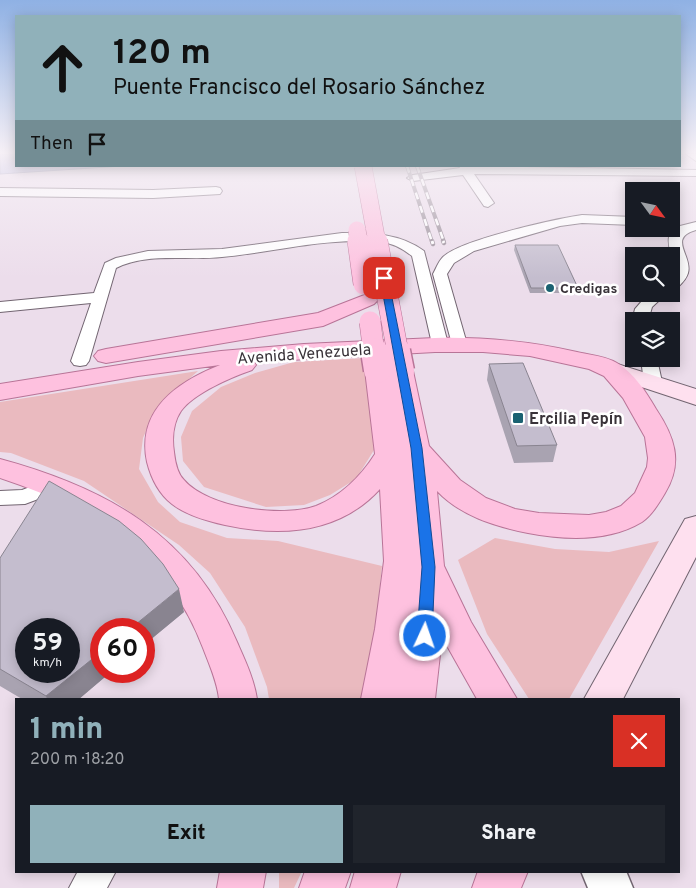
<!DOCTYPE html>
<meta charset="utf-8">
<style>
body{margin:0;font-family:Overpass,sans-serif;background:#20242c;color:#f1f3f6;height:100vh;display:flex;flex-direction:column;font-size:19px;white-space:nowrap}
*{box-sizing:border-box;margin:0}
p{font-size:16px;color:#9ea1a6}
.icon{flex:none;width:28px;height:28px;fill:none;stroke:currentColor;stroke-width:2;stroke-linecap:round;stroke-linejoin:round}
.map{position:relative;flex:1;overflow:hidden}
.drawer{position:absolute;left:15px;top:698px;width:665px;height:175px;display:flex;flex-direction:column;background:#171b24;border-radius:0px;box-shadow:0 2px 12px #0003}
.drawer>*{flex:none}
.top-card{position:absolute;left:15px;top:15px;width:666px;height:152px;border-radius:0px;box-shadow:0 2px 12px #0003;background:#90b1ba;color:#111;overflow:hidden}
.needle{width:32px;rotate:123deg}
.controls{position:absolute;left:625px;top:182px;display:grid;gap:10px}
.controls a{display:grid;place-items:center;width:55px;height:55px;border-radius:0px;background:#171b24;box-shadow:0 2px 12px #0003;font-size:25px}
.speed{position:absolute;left:15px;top:618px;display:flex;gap:10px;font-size:25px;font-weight:700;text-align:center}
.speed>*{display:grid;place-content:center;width:65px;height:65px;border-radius:50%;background:#171b24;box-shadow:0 2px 12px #0003;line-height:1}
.speed small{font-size:12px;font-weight:400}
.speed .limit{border:8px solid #d22;background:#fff;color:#111}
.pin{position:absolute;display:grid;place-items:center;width:42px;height:42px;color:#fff;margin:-21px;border-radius:10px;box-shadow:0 2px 8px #0006}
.me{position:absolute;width:55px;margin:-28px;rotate:3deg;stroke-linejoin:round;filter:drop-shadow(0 0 4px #0008)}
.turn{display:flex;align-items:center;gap:18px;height:105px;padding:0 15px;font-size:22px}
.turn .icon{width:65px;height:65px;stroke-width:2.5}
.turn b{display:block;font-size:35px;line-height:42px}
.then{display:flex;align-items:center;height:48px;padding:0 15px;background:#0003;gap:10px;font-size:19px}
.round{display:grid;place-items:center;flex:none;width:52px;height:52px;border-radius:0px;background:#20242c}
.overview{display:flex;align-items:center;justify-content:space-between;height:85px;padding:0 15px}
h1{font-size:30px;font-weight:800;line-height:38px;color:#90b1ba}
.primary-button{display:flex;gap:10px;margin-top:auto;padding:10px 15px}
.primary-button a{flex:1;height:58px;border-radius:0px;background:#90b1ba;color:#111;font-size:20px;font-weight:800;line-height:58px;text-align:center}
.primary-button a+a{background:#20242c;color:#f1f3f6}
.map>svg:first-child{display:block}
</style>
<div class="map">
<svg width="696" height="888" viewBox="0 0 696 888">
<rect width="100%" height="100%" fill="#ecddeb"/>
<!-- green -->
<path fill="#eababf" d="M364 358 374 450 356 479 330 495 304 505 266 507 204 487 183 461 181 437 192 411 221 387 255 373 294 362Z
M198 371 171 395 153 415 143 438 139 469 158 502 180 522 227 538 278 541 382 566 372 662 363 699H269L267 687 245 627 210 573 179 545 84 481 11 453 0 452V402Z
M495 538 555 549 609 552 659 541 569 699H529L487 634 458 560Z
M279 871H302L294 888H279Z"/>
<!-- water -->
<path fill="#aaacdd" stroke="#8888ac" d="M0 154H16V166H122L0 174Z"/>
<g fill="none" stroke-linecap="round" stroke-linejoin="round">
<defs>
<path id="minor" d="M686 154H696V161Z
M459 166 696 170V176L474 174 494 203 488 207 484 206 463 175 413 181 407 178 413 175 460 168Z
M216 187 220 188 222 191 220 194 153 198 0 196V188L153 190Z
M582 215 634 217V225L582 223 560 226 474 251 454 263 447 274 467 344 465 348H453L433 274C436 269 438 262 443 257 460 240 555 219 582 215Z
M696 222V230C667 238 693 256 688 273 686 280 681 284 676 289L671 290C671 282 675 272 674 266 673 255 667 248 669 237L680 226Z
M342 233C372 233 399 233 424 251L448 344 446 348H434L432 344 412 256C403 249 393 243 381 242 327 237 275 252 222 257 187 261 148 252 116 268L89 361 86 365 80 366 74 365 71 361 91 303 0 312V302L94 293 105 263 116 258 148 251 222 249Z
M648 294H666L652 307 648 321H634V324L632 321 635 309Z
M641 359H657L662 382 659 386 653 387 647 386 644 382Z
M54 478 62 480 65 485 62 490 25 504 0 505V491L22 490Z
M78 871H116L107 888H69Z"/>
<path id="tertiary" d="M581 871H626L633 888H588Z"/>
<path id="secondary" d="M608 361 696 389V405L599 373 596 368 599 363Z
M696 516V557L623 699H584L685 519Z"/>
<path id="primary" d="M367 294 374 296 378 300 374 304 323 326 106 363 98 361 94 356 98 351 106 349 318 313Z
M435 338C484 337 530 341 577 352 590 355 606 356 617 363 634 373 646 392 656 409 674 436 684 462 665 493 659 503 652 515 642 522 609 542 564 540 528 533 494 526 461 516 437 491L444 566 471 622 517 699H477L442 637 435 699H361L375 629 384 561 380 489C339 534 281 537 225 525 207 521 186 515 172 504 159 494 151 478 147 462 136 410 177 382 220 365L138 376 0 400V384L138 362 221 351 304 344ZM435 352H483L530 356 589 369 604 376 623 398 645 437 648 458 647 467 635 493 621 506 606 512 589 515 539 513 515 509 486 498 460 480 429 446 413 371 410 366 401 364 392 366 389 370 386 365 377 363 368 365 365 370 375 454C361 476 341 496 316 506 282 518 208 508 184 480 177 473 175 461 174 452 172 439 173 423 181 411 194 393 232 377 252 370L256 365 254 362Z
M0 459C107 488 192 535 237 642 245 660 254 679 257 699H219C217 681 209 664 203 648 168 554 91 508 0 478Z
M220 871H266L263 888H217Z
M305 871H351L345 888H299Z
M355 871H401L396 888H350Z
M478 871H528L521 888H472Z"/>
</defs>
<!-- minor casing -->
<use href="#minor" stroke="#726571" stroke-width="2"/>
<!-- tertiary casing -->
<use href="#tertiary" stroke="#726571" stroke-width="3"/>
<!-- secondary casing -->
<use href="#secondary" stroke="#726571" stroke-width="2"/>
<!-- primary casing -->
<use href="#primary" stroke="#b87497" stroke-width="2"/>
<!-- minor -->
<use href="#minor" fill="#fff" fill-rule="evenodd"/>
<!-- tertiary -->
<use href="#tertiary" fill="#fff" fill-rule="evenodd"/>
<!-- secondary -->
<use href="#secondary" fill="#fee0ef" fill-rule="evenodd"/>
<!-- primary -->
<use href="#primary" fill="#fec1df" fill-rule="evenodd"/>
<defs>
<path id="rail-far1" d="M407 166 432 242
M417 166 444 242"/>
<path id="rail" d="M432 241 433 244
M443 241 444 243"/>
</defs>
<!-- rail-far1 casing -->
<use href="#rail-far1" stroke="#988d98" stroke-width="4"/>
<!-- rail casing -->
<use href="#rail" stroke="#988d98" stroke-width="4.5"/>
<!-- rail-far1 -->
<use href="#rail-far1" stroke="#fff" stroke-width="2.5" stroke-dasharray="7" stroke-linecap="butt"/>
<!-- rail -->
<use href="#rail" stroke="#fff" stroke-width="3" stroke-dasharray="9" stroke-linecap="butt"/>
<defs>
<path id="primary-bridge-far2" d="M363 166 377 242
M357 230 359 242"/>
<path id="primary-bridge-far1" d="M358 241 364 284
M377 241 398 353
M370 322 374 353"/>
<path id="primary-bridge" d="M374 351 377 370
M397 351 401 371"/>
</defs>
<!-- primary-bridge-far2 casing -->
<use href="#primary-bridge-far2" stroke="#b87497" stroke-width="18" stroke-linecap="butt"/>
<!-- primary-bridge-far1 casing -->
<use href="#primary-bridge-far1" stroke="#b87497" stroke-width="22" stroke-linecap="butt"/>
<!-- primary-bridge casing -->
<use href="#primary-bridge" stroke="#b87497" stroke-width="29" stroke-linecap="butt"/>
<!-- primary-bridge-far2 -->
<use href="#primary-bridge-far2" stroke="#fec1df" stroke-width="17"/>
<!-- primary-bridge-far1 -->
<use href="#primary-bridge-far1" stroke="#fec1df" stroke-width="21"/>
<!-- primary-bridge -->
<use href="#primary-bridge" stroke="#fec1df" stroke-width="26"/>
</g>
<!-- wall -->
<path fill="#a9a3b1" d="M515 245 578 288 577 293H530L514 250Z
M489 364 557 445 553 462 514 463 487 380Z
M0 558 184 612 144 645V629L101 671H112L79 699H22L0 686Z"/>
<!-- shaded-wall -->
<path fill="#898490" d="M179 589 184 612 144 645V629H130Z
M101 652V671H112L79 699H47L46 696Z"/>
<!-- building -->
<path fill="#c4bdce" stroke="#898490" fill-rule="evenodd" d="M515 245H558L578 288H531Z
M523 363 557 445 517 446 489 364Z
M49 481 119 521 141 539 163 564 179 589 130 629H101V652L46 696 0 669V558ZM26 629H69V671H26Z"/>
<!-- sky -->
<linearGradient id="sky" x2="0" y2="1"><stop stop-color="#8fb1e4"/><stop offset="0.55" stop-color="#f6f0f6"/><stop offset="1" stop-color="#f6f0f6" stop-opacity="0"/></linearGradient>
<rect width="696" height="278" fill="url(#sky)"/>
<!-- route -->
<path fill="#1a73e8" stroke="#114b97" d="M381 276 388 278 422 448 435 567 432 636 430 641 425 642 420 641 417 636 422 567 411 448 380 278Z"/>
<!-- markers -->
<g fill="#1a6171" stroke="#fff" stroke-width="2">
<circle cx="550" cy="288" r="5"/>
<rect x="512" y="412" width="12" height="12" rx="2.5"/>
</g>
<g text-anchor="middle" stroke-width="5" stroke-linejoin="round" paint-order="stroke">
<!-- far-poi labels -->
<g font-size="14" font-weight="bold" fill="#393339" stroke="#fff" text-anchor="start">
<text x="560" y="293">Credigas</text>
</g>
<!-- street labels -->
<g font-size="16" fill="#393339" stroke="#fff">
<text transform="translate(304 353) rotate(-4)" y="6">Avenida Venezuela</text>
</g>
<!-- poi labels -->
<g font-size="16" font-weight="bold" fill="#393339" stroke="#fff" text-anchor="start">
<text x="529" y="424">Ercilia Pepín</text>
</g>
</g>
</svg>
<div class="controls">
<a><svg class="needle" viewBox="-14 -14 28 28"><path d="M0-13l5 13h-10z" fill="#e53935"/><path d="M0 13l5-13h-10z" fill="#9ea1a6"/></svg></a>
<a><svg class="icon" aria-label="search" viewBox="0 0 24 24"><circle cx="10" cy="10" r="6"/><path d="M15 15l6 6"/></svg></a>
<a><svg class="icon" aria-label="layers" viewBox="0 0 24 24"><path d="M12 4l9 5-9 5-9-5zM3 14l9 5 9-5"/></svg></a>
</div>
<div class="speed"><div>59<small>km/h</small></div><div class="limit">60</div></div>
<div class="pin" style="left:384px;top:278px;background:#d93025"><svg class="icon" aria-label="arrive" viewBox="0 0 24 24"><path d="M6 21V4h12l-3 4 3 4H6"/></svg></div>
<svg class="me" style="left:425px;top:636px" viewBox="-20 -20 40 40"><circle r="17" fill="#1a73e8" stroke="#fff" stroke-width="3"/><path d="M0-11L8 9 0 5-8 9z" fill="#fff"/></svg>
<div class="top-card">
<div class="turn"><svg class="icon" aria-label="ahead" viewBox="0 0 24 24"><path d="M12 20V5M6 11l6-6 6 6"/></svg><div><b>120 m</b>Puente Francisco del Rosario Sánchez</div></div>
<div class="then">Then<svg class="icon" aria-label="arrive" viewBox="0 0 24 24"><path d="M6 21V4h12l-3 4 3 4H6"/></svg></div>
</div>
<section class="drawer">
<div class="overview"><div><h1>1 min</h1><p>200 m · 18:20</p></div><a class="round" style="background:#d93025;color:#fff"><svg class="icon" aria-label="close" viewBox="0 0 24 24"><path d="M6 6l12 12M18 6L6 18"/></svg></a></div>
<div class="primary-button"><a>Exit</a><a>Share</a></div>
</section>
</div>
